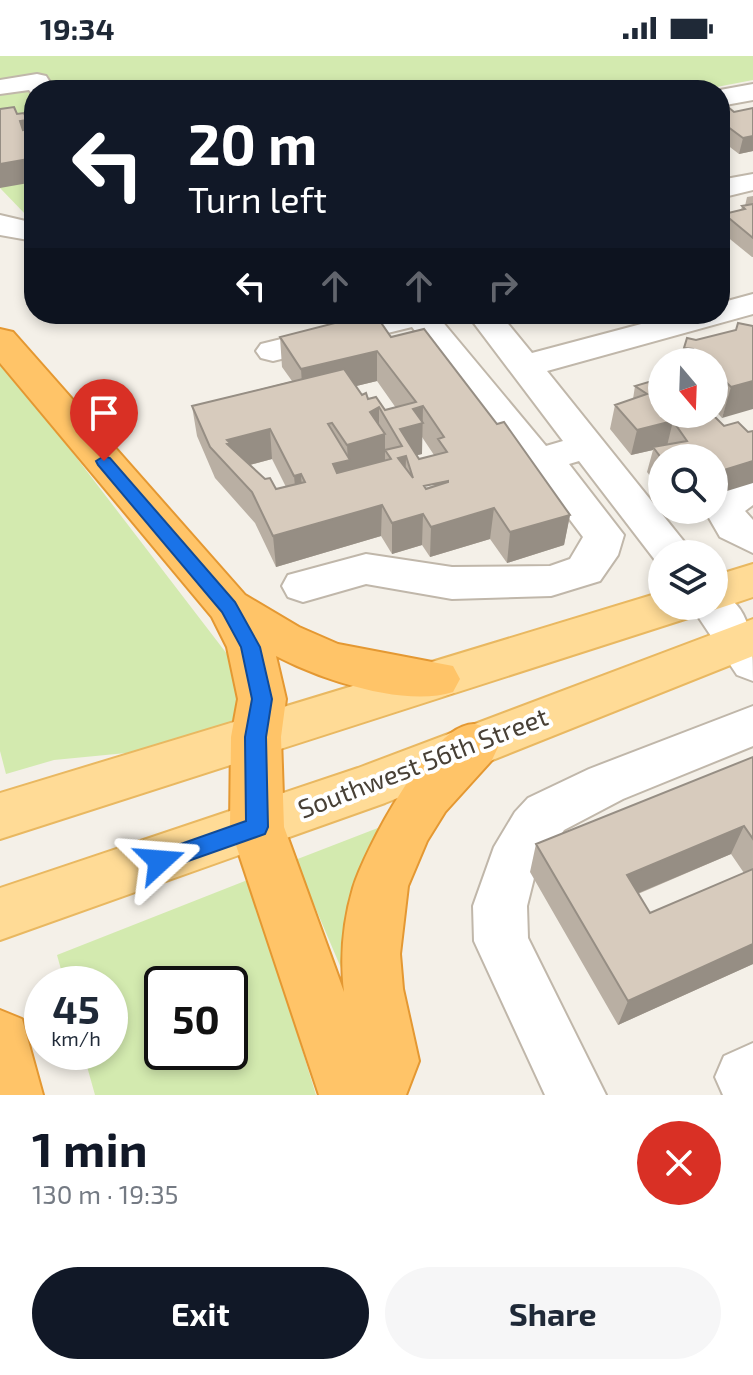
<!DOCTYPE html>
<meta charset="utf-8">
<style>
body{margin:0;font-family:"Exo 2",sans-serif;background:#f6f6f7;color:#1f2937;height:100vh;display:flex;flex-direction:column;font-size:30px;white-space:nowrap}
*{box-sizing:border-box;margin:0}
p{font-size:26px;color:#747a83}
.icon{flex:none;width:44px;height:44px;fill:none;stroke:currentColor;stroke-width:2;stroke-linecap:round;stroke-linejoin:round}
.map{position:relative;height:1039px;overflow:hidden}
.panel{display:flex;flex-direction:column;background:#fff;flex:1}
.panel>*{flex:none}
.hud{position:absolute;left:24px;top:24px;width:706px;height:244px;border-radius:32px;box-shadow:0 4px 12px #0003;background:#111827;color:#fff;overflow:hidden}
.needle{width:52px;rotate:161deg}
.controls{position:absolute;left:648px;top:292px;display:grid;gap:16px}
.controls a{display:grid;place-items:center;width:80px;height:80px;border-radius:50%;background:#fff;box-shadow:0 4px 12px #0003;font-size:40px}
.speed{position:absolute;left:24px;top:910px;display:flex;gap:16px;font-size:40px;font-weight:700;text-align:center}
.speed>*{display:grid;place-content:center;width:104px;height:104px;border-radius:50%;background:#fff;box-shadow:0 4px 12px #0003;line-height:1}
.speed small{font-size:20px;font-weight:400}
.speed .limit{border:4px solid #111;border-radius:12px;background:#fff;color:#111}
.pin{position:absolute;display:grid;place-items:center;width:68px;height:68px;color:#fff;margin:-82px -34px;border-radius:50% 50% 50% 0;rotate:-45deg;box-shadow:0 0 8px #0007}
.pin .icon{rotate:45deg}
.me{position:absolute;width:88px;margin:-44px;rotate:71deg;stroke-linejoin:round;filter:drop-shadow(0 0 6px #0008)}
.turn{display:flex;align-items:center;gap:28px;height:168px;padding:0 32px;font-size:36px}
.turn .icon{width:104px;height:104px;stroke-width:2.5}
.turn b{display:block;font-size:56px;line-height:68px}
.lanes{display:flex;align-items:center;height:76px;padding:0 32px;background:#0003;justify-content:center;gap:40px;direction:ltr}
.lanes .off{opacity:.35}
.round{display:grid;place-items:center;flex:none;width:84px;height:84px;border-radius:42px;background:#f6f6f7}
.summary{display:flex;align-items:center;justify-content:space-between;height:136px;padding:0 32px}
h1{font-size:48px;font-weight:700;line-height:60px;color:#111827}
.action{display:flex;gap:16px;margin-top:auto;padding:16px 32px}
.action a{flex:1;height:92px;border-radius:48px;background:#111827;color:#fff;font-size:32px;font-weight:700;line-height:92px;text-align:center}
.action a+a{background:#f6f6f7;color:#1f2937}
.status{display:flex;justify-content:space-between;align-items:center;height:56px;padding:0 40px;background:#fff;direction:ltr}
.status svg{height:22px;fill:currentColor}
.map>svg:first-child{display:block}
</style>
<div class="status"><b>19:34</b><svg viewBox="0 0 49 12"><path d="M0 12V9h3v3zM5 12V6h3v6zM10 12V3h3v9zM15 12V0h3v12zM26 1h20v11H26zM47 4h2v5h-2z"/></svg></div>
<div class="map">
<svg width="753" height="1039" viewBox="0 0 753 1039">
<rect width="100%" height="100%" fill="#f4f0e8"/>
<!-- green -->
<path fill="#d3eaaf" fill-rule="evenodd" d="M0 0H753V24L701 34H34V161L27 160 0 132Z
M0 302 227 598C234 617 243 649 231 666L147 695 54 704 6 718 0 695Z
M383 770C357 814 344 857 344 908L341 912 295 804Z
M250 823 316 1039H95L83 996H110V928H65L57 899ZM162 928H230V996H162Z"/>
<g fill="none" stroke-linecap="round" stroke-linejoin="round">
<defs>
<path id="minor" d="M37 18 46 20 55 34H34V40L29 34 0 38V24Z
M753 28V44L720 50V34Z
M753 118V134L720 142V124Z
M0 159 34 167V185L0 179Z
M753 238V258L547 315 694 498H662V510L658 508 579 405 569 408 624 479 618 499 600 525 551 540 452 543 366 528 303 546 288 541 282 530 288 519 366 498 452 511 550 510 570 503 583 481 531 412 520 408 412 271 273 305 261 302 256 295 261 288 383 258H436L546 390 563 385 467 258H500L532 297 679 258H720V247Z
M753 423V449L745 455 753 464V497L720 481 705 455 714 454 718 432Z
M714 534C753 547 753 589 753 625L737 619 691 550H714Z
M753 650V690L623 743 564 774 536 814 527 850 528 882 606 1039H545L474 885 473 850 494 791 515 756 528 742 589 713Z
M753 987V1039H723L715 1021 724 1000Z"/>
<path id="major" d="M753 508V541L714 554 702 550H714V520Z
M662 536V550H695L688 562 0 783V737Z
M753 563V600L385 747 0 884V832L358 712Z"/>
<path id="highway" d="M0 273 13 276 245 539 299 571 338 588 453 610 460 623 453 636C405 652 320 623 276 600L286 643 281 681 284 771 344 936C340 901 343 866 353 832 364 795 430 668 474 668 479 668 487 673 492 674L499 689 492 704 445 756 427 785 408 830 400 898 403 933 419 1005 406 1039H319L230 771 231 681 238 643 227 591 212 561 0 307Z
M0 954 22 963 43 1039H0Z"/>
</defs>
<!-- minor casing -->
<use href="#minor" stroke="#c0b7aa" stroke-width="4"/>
<!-- major casing -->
<use href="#major" stroke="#e9b861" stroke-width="4"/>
<!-- highway casing -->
<use href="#highway" stroke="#e49832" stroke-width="4"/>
<!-- minor -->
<use href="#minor" fill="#fff" fill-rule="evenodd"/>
<!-- major -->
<use href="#major" fill="#ffdb96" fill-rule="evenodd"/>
<!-- highway -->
<use href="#highway" fill="#ffc468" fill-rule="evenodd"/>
</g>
<!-- wall -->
<path fill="#b9afa3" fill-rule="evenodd" d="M753 52V95L739 98 722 85 720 96V53L734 56Z
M753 140V201H752L720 175 724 158 741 154 742 150H745L747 141Z
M753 270 722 362 714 353V306H681L684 292 696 284Z
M280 281H391L497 368 570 459 564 489 507 507 490 483 430 501 422 489 392 498 381 480 276 511 255 467 215 422 197 380 192 350 292 325 282 311ZM377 325 396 352 385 354 362 339 356 330ZM422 381 434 399 419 403 417 399 422 398ZM272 403 286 431 276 433 250 409ZM444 426 425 432 424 430Z
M635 330 724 370 662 402V436L647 416 653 394 631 399 610 373 615 349 633 343Z
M753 701V908L618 969 530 816 536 788ZM731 798 744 817 650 857 638 838Z"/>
<!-- shaded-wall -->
<path fill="#968e84" d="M27 64 31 81 34 80V101L25 87 20 65Z
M724 80 720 96V81Z
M753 80V95L739 98 743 82Z
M34 102V126L0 132V108Z
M377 295V325L303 343 301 313Z
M753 325V353L722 362 731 331Z
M423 350 422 398 406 402 405 431 398 402 402 390 400 373 413 353Z
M379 351V380L385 378V409L334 439 333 408 348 405 347 389 370 356Z
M673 365 667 390 653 391V394L631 399 637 374Z
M270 373 272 403 230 414 227 384Z
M753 405V427L714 439V416Z
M301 418 303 449 297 451 294 420Z
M382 449 381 480 276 511 273 480Z
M494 452 490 483 430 501 431 471Z
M423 458 422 489 392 498V467Z
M570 459 564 489 507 507 510 476Z
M744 770 731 798 617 846 627 819Z
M753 888V908L618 969 628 945Z"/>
<!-- building -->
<path fill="#d7cbbd" stroke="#968e84" stroke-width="2" fill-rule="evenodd" d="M14 51 17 58 24 57 27 64 20 65 23 74 34 72V80L29 81 34 93V102L0 108V53Z
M728 51 734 56 753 52V80L743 82 720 65V53Z
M753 148V182L724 158 745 153 742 150Z
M370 258H375L391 281 424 273 497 368 504 366 570 459 510 476 494 452 431 471 423 458 392 467 382 449 273 480 252 436 210 391 192 350 344 313 362 339 366 337 368 343 376 341 385 354 416 346 377 295 301 313 280 281ZM423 350 444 381 438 383 447 396 419 403 400 373 423 367 413 353ZM379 351 402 390 385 394 391 403 337 417 333 408 350 404 328 368 332 367 347 389 385 378 370 356ZM270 373 294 420 301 418 305 426 276 433 270 422 265 423 227 388 230 387 227 384ZM406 400 413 422 398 402ZM448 425V426L426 433 424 430Z
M738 267 753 270V325L731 331 714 314V306H706L693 293 684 292 687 282 696 284 736 274Z
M662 322V358H712L724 370 738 366 748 376 753 375V405L724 414 714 416V402L662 403 653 391 687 385 673 365 637 374 615 349 647 338 635 330Z
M753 701V783L744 770 627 819 650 857 753 813V888L628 945 536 788Z"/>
<!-- route -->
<path fill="#1a73e8" stroke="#114b97" stroke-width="2" d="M104 400 110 402 235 546 260 591 272 643 266 681 268 771 265 778 160 815 152 812 148 805 152 798 246 765 245 681 252 643 241 591 222 556 98 409 96 405Z"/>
<g text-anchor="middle" stroke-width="8" stroke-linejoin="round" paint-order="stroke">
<!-- street labels -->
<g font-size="26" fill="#484036" stroke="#fff">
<text transform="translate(423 707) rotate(-21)" y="9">Southwest 56th Street</text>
</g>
</g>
</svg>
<div class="controls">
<a><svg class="needle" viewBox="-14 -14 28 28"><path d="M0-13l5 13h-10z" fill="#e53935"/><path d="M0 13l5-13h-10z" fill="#747a83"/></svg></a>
<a><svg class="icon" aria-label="search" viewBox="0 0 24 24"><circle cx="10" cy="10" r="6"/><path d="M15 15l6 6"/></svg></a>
<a><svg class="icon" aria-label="layers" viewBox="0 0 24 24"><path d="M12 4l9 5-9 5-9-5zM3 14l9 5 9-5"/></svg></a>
</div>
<div class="speed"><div>45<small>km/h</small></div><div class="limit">50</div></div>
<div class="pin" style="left:104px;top:405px;background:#d93025"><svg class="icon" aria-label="arrive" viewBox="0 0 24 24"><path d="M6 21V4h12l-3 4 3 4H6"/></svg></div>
<svg class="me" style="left:160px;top:805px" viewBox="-20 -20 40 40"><path d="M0-17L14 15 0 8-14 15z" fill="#1a73e8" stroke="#fff" stroke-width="4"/></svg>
<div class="hud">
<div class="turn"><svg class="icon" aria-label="left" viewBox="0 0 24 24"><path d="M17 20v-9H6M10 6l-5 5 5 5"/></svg><div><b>20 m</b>Turn left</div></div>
<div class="lanes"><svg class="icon" aria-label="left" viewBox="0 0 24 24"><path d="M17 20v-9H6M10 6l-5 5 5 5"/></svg><svg class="icon off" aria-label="ahead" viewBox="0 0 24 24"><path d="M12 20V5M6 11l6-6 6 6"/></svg><svg class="icon off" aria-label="ahead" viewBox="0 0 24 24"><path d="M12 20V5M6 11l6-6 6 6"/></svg><svg class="icon off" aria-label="right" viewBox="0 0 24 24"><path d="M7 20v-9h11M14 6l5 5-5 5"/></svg></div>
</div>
</div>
<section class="panel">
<div class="summary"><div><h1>1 min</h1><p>130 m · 19:35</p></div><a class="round" style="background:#d93025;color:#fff"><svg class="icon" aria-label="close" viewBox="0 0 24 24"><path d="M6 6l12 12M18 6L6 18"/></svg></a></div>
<div class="action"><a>Exit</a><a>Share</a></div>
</section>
